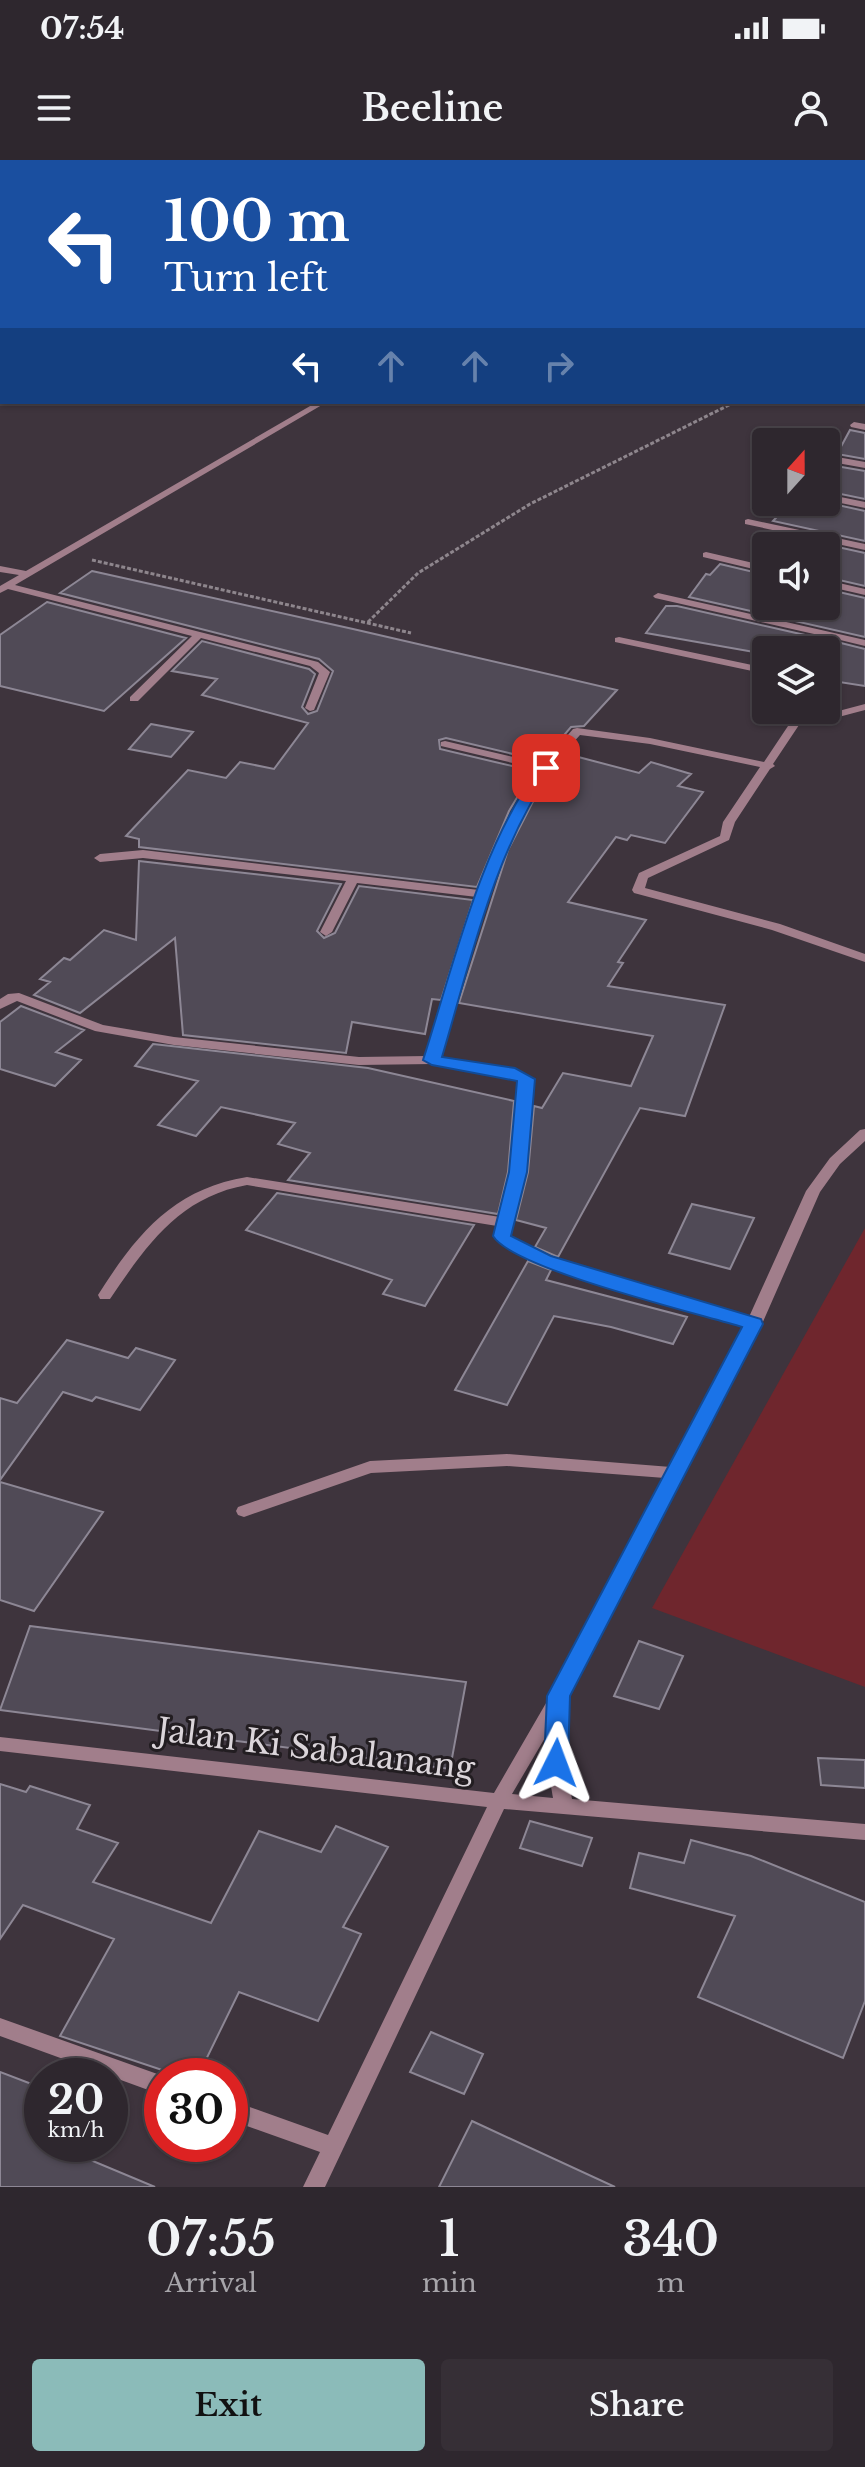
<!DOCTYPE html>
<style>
body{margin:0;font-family:"Libre Baskerville",serif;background:#362f36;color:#f1f3f6;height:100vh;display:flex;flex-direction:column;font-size:30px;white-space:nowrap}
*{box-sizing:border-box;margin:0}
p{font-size:26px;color:#a7a5aa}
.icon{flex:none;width:44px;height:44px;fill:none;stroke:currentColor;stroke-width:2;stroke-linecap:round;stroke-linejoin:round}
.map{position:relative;height:2027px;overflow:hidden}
.panel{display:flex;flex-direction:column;background:#2e272e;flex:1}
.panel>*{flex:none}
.top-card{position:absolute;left:0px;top:0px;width:866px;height:244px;box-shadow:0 2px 6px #0004,0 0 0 2px #49444a;background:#1a4fa0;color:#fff;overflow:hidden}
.needle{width:52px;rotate:21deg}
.fabs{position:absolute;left:752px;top:268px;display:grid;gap:16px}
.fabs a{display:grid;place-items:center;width:88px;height:88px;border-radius:8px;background:#2e272e;box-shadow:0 2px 6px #0004,0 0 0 2px #49444a;font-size:40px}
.speed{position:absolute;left:24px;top:1898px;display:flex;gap:16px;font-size:40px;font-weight:700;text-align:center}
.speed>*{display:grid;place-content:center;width:104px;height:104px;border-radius:50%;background:#2e272e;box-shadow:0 2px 6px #0004,0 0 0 2px #49444a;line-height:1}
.speed small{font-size:20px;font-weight:400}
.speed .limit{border:12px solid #d22;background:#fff;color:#111}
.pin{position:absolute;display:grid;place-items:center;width:68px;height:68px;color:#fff;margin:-34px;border-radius:16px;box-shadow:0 4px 12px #0006}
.me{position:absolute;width:88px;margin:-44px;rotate:3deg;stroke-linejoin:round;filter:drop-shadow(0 0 6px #0008)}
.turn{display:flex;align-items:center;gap:28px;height:168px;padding:0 32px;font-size:36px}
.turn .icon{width:104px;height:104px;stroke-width:2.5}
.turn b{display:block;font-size:56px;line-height:68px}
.lanes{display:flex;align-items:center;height:76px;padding:0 32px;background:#0003;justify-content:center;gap:40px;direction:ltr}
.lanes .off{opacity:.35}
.eta{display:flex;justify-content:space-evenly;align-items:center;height:136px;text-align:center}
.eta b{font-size:48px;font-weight:600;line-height:56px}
.primary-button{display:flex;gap:16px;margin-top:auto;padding:16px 32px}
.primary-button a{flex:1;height:92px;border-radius:8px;background:#8bbbb9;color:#111;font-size:32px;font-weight:600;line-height:92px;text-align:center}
.primary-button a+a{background:#362f36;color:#f1f3f6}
.status{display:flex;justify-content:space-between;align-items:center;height:56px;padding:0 40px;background:#2e272e;direction:ltr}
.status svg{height:22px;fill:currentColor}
header{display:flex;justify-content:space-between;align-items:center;height:104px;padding:0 32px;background:#2e272e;font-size:36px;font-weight:600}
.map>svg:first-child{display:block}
</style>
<div class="status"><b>07:54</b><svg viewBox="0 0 49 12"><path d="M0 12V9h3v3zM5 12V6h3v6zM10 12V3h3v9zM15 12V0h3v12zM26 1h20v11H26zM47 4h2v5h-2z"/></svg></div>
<header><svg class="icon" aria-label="menu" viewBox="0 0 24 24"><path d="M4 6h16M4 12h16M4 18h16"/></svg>Beeline<svg class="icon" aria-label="person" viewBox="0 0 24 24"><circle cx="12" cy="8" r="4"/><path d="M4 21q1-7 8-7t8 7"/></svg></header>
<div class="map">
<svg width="865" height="2027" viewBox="0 0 865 2027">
<rect width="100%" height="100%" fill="#3e343d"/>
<!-- green -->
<path fill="#6f262d" d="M865 1068V1527L652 1448Z"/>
<!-- building -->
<path fill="#504a56" stroke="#8d8795" stroke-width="2" d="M850 270 865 273V299L837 294Z
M830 305 865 311V339L826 331V313Z
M791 342H824L865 351V381L773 361Z
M765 371 865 393V426L826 417V386H753Z
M720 404 766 415V446H826V429L865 438V477L689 437 706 414 710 415Z
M92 411 353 469 617 530 584 566 571 567 542 601 446 578 439 580 440 589 533 611 509 651 477 727 139 687V679L126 676 188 610 226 618 240 602 274 609 308 563 202 535 217 519 172 511 202 481 309 509 315 514 302 547 308 554 317 551 333 511 319 499 60 433Z
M47 442 186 478 104 551 0 526V475Z
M666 446H677L818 478 809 490H766V494L646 473Z
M833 481 865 489V526L826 520V490Z
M151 564 193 572 171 597 129 589Z
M567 594 639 613 651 602 691 614 678 626 703 632 665 683 631 675 627 680 616 677 568 742 646 760 618 802 623 803 608 826 725 845 685 956 640 948 558 1097 535 1087 546 1068 516 1060 528 1012 534 946 542 948 563 913 631 926 653 876 459 843 508 690 540 628Z
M139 701 341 724 317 771 324 778 335 773 359 726 473 740 441 840 432 839 425 874 352 862 346 893 183 875 175 778 80 853 34 835 50 822 40 819 64 798 70 800 104 770 136 780Z
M21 846 84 870 56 892 81 900 55 926 0 909V862Z
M153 884 368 908 514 941 508 1012 498 1054 288 1020 310 993 278 984 295 963 221 947 196 976 158 965 198 921 135 906Z
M277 1033 474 1065 425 1146 383 1134 392 1120 246 1070Z
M692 1044 754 1058 730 1109 669 1093Z
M528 1101 551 1110 546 1120 687 1157 673 1184 611 1167 554 1156 507 1245 455 1230Z
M67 1180 128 1198 136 1188 175 1200 140 1250 96 1237 92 1241 63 1232 0 1320V1238L17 1243Z
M0 1322 103 1352 34 1451 0 1440Z
M30 1466 466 1522 450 1609 0 1550Z
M639 1481 683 1496 659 1549 614 1536Z
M818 1598 865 1600V1628L821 1625Z
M0 1624 26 1632 30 1626 90 1645 77 1669 118 1683 93 1722 211 1763 259 1671 321 1692 336 1666 388 1687 343 1767 361 1774 318 1861 239 1832 198 1916H180L60 1876 114 1779 23 1745 0 1779Z
M530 1661 592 1678 582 1706 520 1688Z
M691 1680 751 1696 865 1742V1841L843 1898 698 1837 735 1756 630 1728 639 1693 684 1703Z
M431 1872 483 1894 464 1934 410 1912Z
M0 1912 42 1928V1984H82L76 1994 155 2027H0Z
M472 1961 615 2027H439Z"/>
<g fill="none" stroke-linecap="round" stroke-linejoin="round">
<!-- path -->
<path stroke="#8e868d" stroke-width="3" stroke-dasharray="4 2" stroke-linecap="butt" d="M126 2 130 0
M92 400 411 473
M368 462 418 413 530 344 735 242"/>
<!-- minor -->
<path fill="#a17e8b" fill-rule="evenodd" d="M486 0H494L496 2H488Z
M864 36H865V40H864Z
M317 242H327L15 425 318 502 330 512 314 550 310 551 305 548 319 513 310 506 201 478 138 541H130V537L192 476 8 429 0 433V426L19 415 0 412V406L26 411Z
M854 262 865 264V270L851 267 850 265Z
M826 295 865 302V308L826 301Z
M826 334 865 342V348L826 340Z
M748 359 865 384V390L745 364V360Z
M706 392 766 406V412L703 397V393Z
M826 420 865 429V435L826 426Z
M658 433 865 480V486L832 478 822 490H812L823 476 655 438 653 436Z
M619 477 766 508V514L615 482V478Z
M865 544V550L831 559 801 562 773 604 775 606 770 609 735 662 729 680 648 718 645 728 780 764 865 794V802L772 770 634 733 632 730 639 713 720 676 723 662 760 607 650 584 580 575C565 592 549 608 537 626 487 705 469 809 439 897L521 911 533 919 525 1012 509 1075 511 1078 549 1097 749 1157 806 1031 830 998 860 970 865 969V981L840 1004 820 1032 762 1164 567 1538 565 1603 572 1639 865 1664V1680L504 1649 325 2027H303L320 1992 230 1960V1940L328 1975 487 1647 0 1591V1577L494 1633 553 1531 665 1318 507 1306 371 1313 244 1357 238 1355 236 1351 238 1347 370 1301 507 1294 671 1307 745 1167 539 1103 501 1084 495 1076 497 1066 247 1025C179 1037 146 1086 110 1139H100L98 1135C136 1075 173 1029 247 1017L500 1057 511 1012 519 920 432 904 359 905 174 885 95 871 17 841 0 849V839L8 834 19 833 103 865 174 877 359 897 427 896 477 737 357 723 332 772 326 776 320 772 346 721 143 698 100 702 94 698 100 694 143 690 479 730C495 688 511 645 538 609L441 586V582L445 581 543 604 573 569 577 568 650 578 764 602 794 557 831 553ZM549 1571 547 1603 553 1638 512 1634Z
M0 1858 163 1916 162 1935 0 1876Z"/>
</g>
<!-- route -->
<path fill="#1a73e8" stroke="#114b97" stroke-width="2" d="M541 605 553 608C494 691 471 800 442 897L515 908 535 919 527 1012 511 1076 551 1096 761 1159 763 1164 570 1536 568 1603 564 1610 556 1613 547 1610 544 1603 547 1536 742 1167C696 1153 513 1109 493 1076L509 1012 517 921 432 905 423 900C454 804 480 686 541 605Z"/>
<g text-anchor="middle" stroke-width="6" stroke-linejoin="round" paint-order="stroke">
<!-- near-street labels -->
<g font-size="32" fill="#dbd5da" stroke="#221d21">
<text transform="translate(316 1589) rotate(7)" y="11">Jalan Ki Sabalanang</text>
</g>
</g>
</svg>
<div class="fabs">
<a><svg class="needle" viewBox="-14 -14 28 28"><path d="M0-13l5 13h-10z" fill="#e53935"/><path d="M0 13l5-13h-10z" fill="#a7a5aa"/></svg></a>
<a><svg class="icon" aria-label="sound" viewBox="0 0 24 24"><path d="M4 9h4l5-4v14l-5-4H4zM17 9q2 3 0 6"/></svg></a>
<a><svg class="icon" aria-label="layers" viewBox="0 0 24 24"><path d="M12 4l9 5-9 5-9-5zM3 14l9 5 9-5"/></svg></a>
</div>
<div class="speed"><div>20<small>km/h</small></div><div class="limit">30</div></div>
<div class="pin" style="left:546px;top:608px;background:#d93025"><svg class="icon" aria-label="arrive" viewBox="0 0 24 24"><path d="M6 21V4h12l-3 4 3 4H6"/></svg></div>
<svg class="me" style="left:556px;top:1603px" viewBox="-20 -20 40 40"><path d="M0-17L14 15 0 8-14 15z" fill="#1a73e8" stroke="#fff" stroke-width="4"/></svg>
<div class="top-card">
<div class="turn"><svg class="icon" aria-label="left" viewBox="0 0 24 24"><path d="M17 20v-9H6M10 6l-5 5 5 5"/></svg><div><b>100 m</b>Turn left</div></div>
<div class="lanes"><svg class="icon" aria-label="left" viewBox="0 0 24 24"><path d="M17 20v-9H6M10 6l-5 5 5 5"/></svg><svg class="icon off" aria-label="ahead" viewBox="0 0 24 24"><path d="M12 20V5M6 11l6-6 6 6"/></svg><svg class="icon off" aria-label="ahead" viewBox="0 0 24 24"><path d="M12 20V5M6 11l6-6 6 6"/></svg><svg class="icon off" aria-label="right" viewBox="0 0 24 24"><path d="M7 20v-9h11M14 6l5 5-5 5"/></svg></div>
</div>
</div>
<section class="panel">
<div class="eta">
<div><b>07:55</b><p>Arrival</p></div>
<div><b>1</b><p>min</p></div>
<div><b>340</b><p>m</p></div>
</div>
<div class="primary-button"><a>Exit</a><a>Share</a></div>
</section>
